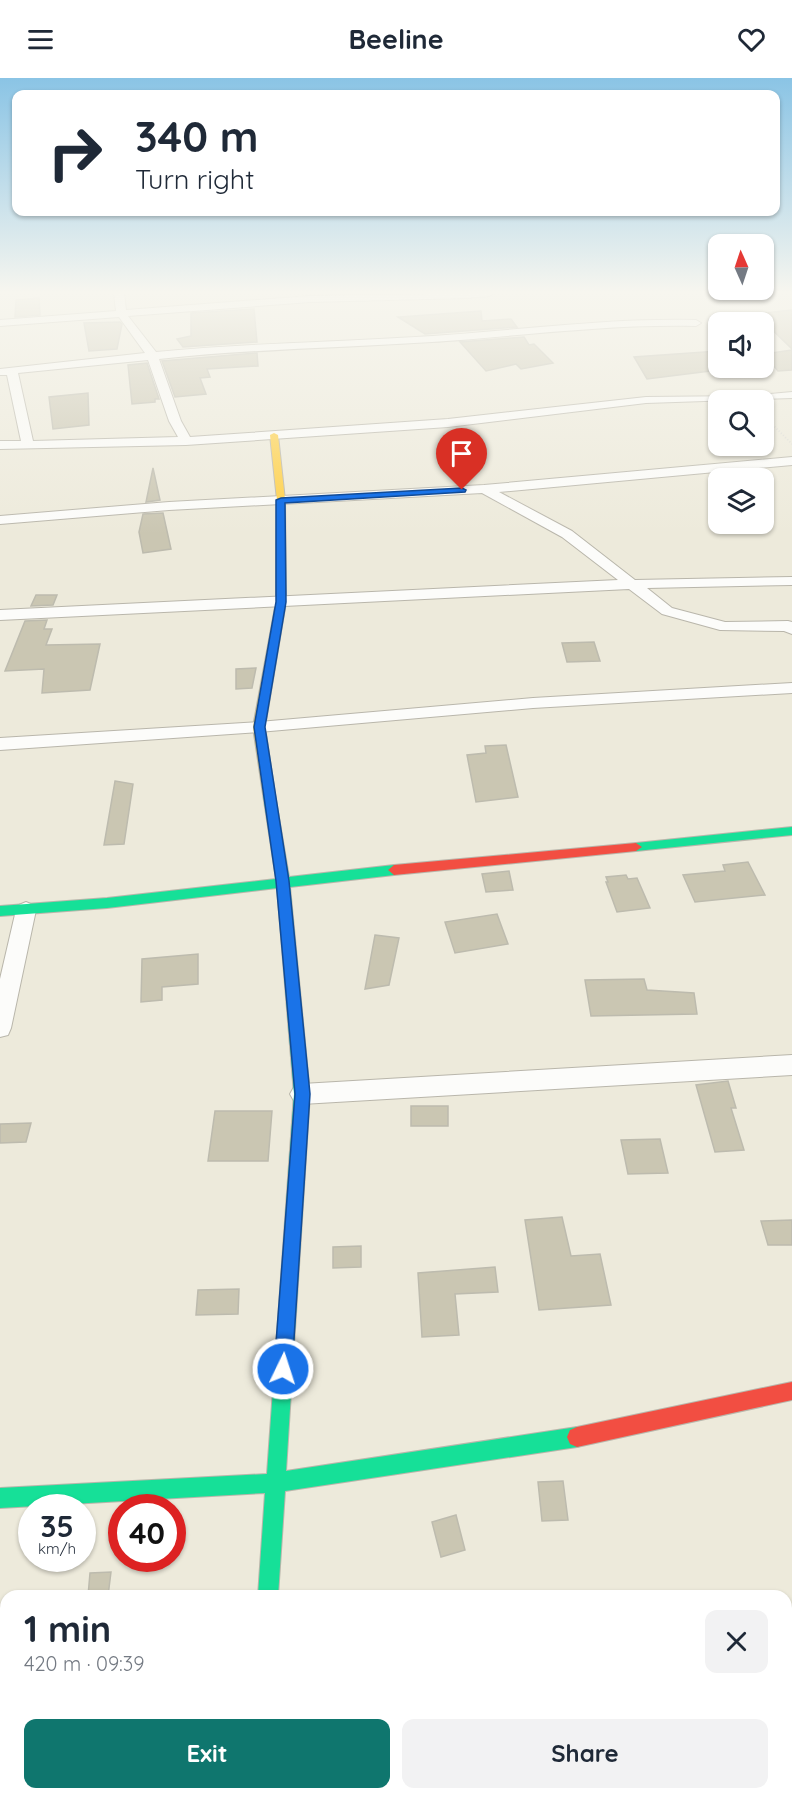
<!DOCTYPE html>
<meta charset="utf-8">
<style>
body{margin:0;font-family:Quicksand,sans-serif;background:#f2f2f3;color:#1f2937;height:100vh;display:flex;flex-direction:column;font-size:22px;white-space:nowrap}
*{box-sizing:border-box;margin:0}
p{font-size:20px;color:#747a83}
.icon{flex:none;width:33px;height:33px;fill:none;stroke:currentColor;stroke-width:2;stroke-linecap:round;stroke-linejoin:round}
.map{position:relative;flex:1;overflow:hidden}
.details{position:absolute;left:0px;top:1512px;width:792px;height:210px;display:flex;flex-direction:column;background:#fff;border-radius:18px 18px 0 0;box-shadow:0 2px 4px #0004}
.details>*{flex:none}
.top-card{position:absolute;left:12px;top:12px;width:768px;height:126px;border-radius:12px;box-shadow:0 2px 4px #0004;background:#fff;color:#1f2937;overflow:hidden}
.needle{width:39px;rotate:357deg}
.buttons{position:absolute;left:708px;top:156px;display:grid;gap:12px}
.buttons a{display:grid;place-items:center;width:66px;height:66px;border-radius:12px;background:#fff;box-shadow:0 2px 4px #0004;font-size:30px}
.speed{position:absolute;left:18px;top:1416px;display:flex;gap:12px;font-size:30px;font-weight:700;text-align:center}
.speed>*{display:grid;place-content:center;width:78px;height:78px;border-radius:50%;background:#fff;box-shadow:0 2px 4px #0004;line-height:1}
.speed small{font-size:15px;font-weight:400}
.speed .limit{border:9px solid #d22;background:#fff;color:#111}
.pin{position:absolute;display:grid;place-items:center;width:51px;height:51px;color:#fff;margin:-62px -26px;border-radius:50% 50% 50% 0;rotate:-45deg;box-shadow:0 0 6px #0007}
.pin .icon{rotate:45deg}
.me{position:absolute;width:66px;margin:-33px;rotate:4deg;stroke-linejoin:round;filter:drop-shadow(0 0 4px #0008)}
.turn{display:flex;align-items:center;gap:21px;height:126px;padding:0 24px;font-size:27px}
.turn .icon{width:78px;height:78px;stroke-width:2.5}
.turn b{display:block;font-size:42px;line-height:51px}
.round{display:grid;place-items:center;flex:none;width:63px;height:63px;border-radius:12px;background:#f2f2f3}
.headline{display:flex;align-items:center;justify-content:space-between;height:102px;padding:0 24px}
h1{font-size:36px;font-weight:700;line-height:45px}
.action{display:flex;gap:12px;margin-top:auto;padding:12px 24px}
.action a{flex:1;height:69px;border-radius:12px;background:#0f766e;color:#fff;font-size:24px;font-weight:700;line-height:69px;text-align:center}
.action a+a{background:#f2f2f3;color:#1f2937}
header{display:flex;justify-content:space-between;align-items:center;height:78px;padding:0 24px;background:#fff;font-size:27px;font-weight:700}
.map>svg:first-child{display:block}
</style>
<header><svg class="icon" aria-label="menu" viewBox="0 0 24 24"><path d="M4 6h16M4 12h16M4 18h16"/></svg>Beeline<svg class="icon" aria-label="heart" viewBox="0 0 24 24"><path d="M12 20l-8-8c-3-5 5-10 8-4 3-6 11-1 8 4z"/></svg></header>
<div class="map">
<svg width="792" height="1722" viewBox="0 0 792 1722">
<rect width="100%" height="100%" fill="#edeadb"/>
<!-- building -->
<path fill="#cac6b2" stroke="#bdbbae" stroke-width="1.5" d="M39 220 40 237 15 239 16 222Z
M254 231 257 264 183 269 177 261 191 258V235Z
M792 232V271L756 236Z
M481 233 482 243 511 241 517 249 425 256 398 239Z
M120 244 122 246 117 271 89 273 84 245Z
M524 259 529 267 534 266 553 285 521 291 516 286 486 293 460 264Z
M792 272V292L778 293 764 276Z
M718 273V292L647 301 634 279Z
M257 275 258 288 207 291 210 299 200 300 206 316 175 319 162 283Z
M147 285 159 321H155V324L132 326 128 287Z
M88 315 89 347 53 351 49 319Z
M153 390 160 422 146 424Z
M163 435 171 471 143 475 139 454 143 436Z
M36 517H57L53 527 31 528Z
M47 542 44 551H52L46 567 100 566 90 612 42 615 44 591 5 593 25 543Z
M594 564 600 583 567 584 562 565Z
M256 590 252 610 236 611V591Z
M506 667 518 719 476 724 467 677 486 675 485 668Z
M115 703 133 706 124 766 104 767Z
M748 784 765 817 695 824 683 797 725 793 723 787Z
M509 793 513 812 486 814 482 796Z
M626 797 628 801 637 800 650 830 617 834 606 804H608L606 799Z
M497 836 508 866 455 875 445 844Z
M375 857 399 860 389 907 365 911Z
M198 876V906L162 909V922L141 924 142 881Z
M644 901 647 912 694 915 697 936 591 938 585 902Z
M728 1003 736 1030H731L744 1072 715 1074 696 1007Z
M411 1028H448V1048H411Z
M215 1033H272L268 1083H208Z
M31 1045 26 1064 0 1065V1046Z
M660 1061 668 1095 628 1096 621 1062Z
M562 1139 571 1178 600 1176 611 1227 539 1232 525 1142Z
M792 1142V1167H768L761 1143Z
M361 1168V1189L333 1190V1169Z
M495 1189 498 1214 455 1216 459 1257 422 1259 418 1195Z
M239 1211 238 1236 196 1237 198 1212Z
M563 1403 568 1442 542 1443 538 1404Z
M456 1437 465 1472 441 1479 432 1444Z
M111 1494 108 1518H88L90 1495Z"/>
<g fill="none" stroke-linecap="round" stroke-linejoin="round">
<defs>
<path id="street" d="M114 215H124L126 232 310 218 494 215 489 218 467 220 310 224 128 238 156 274C248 265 340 264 433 258 520 252 608 240 696 242L701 245 696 248C608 246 520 258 432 264 341 270 249 271 159 281L181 343 190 359 448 341 646 319 747 318 792 314V320L646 325 448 349 186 367 0 371V363H21L7 297H0V291L145 275 119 239 0 248V242L116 233ZM148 282 169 343 178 359 33 363 18 295Z
M792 379V387L499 414 572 453 635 502 792 499V507L647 510 672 530 725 544 788 543 792 544V556L784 553 720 552 662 536 629 511 0 542V532L618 502 562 459 482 415 169 432 0 446V438L169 424 484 407Z
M792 605V615L533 630 259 654 0 672V660L259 644 533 620Z
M26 824 33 827 36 832 11 950 8 957 0 959V901L16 832 19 827Z
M792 977V997L302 1026 294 1023 290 1016 294 1009 302 1006Z
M239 1716H275V1722H239Z"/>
<path id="fast" d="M269 712 275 716 289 799 394 787 400 792 394 797 290 809 310 1016 286 1393 577 1349 584 1352 587 1359 584 1366 577 1369 285 1413 278 1518H258L265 1415 0 1430V1410L267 1396 294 1016 277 810 107 830 0 838V828L107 820 276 801 263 716Z
M792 749V757L636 773 630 769 636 765Z"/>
<path id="slow" d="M274 355 278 357 285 422 286 524 265 649 275 716 269 720 263 716 253 649 276 524 277 422 270 357Z"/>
<path id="jam" d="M636 765 642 769 636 773 394 797 388 792 394 787Z
M792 1304V1322L577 1369 570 1366 567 1359 570 1352 577 1349Z"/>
</defs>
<!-- street casing -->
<use href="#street" stroke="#b9b6ab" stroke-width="2"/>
<!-- fast casing -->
<use href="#fast" stroke="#b9b6ab" stroke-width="2"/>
<!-- slow casing -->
<use href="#slow" stroke="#b9b6ab" stroke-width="2"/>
<!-- jam casing -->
<use href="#jam" stroke="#b9b6ab" stroke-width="2"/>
<!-- path -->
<path stroke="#dbdad5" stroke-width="2" stroke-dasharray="1 2" stroke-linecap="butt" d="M764 338 792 366"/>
<!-- street -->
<use href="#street" fill="#fcfcfa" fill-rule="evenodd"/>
<!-- fast -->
<use href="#fast" fill="#16e098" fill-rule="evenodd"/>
<!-- slow -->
<use href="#slow" fill="#ffcf43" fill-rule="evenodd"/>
<!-- jam -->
<use href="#jam" fill="#f24e42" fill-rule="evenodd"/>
</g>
<!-- sky -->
<linearGradient id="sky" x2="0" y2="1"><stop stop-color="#8ac4e5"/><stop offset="0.47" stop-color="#f7f6ef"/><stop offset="1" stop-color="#f7f6ef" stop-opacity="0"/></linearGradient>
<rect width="792" height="456" fill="url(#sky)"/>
<!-- route -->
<path fill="#1a73e8" stroke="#114b97" stroke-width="1.5" d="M462 410 466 412 465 414 285 425 286 524 265 649 289 803 310 1016 292 1291 289 1297 283 1300 276 1297 274 1291 295 1016 276 803 254 649 276 524V422L281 420Z"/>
</svg>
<div class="buttons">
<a><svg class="needle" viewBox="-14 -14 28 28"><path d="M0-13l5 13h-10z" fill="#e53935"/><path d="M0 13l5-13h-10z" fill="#747a83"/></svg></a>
<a><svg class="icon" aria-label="sound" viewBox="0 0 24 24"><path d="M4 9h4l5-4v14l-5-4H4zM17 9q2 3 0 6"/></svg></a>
<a><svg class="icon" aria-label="search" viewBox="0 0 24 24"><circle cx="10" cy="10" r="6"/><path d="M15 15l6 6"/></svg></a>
<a><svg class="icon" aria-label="layers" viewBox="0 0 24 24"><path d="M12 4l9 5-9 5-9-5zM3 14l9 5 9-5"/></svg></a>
</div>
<div class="speed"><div>35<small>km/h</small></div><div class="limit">40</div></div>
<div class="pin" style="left:462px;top:412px;background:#d93025"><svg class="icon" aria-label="arrive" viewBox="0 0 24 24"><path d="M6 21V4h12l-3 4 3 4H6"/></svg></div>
<svg class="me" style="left:283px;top:1291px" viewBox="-20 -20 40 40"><circle r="17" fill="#1a73e8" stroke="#fff" stroke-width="3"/><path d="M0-11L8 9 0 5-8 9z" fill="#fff"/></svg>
<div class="top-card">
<div class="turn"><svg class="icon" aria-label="right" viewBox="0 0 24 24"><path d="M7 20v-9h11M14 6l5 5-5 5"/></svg><div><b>340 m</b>Turn right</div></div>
</div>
<section class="details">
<div class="headline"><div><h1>1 min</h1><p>420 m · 09:39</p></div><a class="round"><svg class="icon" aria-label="close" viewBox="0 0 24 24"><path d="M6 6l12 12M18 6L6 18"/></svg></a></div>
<div class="action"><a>Exit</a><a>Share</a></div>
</section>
</div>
